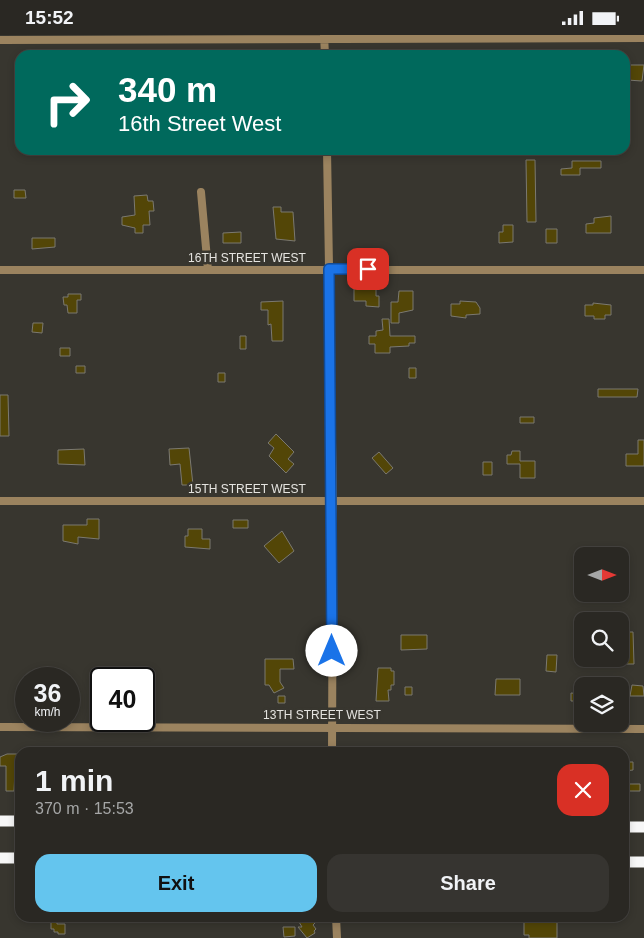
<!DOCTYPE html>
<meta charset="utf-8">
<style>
body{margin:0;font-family:Helvetica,sans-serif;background:#363430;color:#f1f3f6;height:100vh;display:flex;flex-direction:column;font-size:19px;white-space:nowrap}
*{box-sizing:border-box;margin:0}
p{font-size:16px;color:#a5a6a6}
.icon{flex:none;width:28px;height:28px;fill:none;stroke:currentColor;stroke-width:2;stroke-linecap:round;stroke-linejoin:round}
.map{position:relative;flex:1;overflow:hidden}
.panel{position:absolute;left:15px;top:712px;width:614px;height:175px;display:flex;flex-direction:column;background:#2a2823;border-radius:15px;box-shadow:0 2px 8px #0003,0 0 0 1px #464441}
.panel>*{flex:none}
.top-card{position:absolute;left:15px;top:15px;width:615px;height:105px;border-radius:15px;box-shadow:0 2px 8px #0003,0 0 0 1px #464441;background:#00695c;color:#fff;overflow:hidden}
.needle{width:32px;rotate:90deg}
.buttons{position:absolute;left:574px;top:512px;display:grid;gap:10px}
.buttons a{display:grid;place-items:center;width:55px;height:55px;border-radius:10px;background:#2a2823;box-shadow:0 2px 8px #0003,0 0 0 1px #464441;font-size:25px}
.speed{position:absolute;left:15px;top:632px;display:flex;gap:10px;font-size:25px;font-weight:700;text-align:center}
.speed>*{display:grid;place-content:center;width:65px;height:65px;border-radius:50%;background:#2a2823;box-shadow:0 2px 8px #0003,0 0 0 1px #464441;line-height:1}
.speed small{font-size:12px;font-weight:400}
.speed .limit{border:2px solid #111;border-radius:8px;background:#fff;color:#111}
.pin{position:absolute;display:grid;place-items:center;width:42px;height:42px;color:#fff;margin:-21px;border-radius:10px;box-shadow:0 2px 8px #0006}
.me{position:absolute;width:55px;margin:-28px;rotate:0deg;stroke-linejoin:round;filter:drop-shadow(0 0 4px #0008)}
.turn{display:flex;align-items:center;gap:18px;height:105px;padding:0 20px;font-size:22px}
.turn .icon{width:65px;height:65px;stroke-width:2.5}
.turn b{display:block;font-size:35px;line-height:42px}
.round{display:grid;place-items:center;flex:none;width:52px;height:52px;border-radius:15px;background:#363430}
.summary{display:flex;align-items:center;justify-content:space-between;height:85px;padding:0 20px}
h1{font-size:30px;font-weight:600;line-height:38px}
.cta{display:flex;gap:10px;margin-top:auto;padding:10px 20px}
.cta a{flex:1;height:58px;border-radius:15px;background:#64c5ee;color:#111;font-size:20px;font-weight:600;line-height:58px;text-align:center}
.cta a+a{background:#363430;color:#f1f3f6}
.status{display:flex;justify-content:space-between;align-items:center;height:35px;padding:0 25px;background:#2a2823;direction:ltr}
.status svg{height:14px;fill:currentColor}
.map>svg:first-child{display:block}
</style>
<div class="status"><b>15:52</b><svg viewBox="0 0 49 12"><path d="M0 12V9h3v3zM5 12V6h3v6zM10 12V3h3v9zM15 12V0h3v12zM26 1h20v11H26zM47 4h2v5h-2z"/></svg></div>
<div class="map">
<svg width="644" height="903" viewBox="0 0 644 903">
<rect width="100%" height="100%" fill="#38362f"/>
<!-- building -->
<path fill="#534607" stroke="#7b7971" d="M627 30H644L642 46 627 45Z
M526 125H535L536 187H527Z
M572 126H601V133H580V140H561V134L572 133Z
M14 155H25L26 163H14Z
M147 160 148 166H153L154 176H149L150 190H143V198H135V193L122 190V182L135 180 134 161Z
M273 172H281V177H293L295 206 276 204Z
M611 181V198H586V189L594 188V183Z
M503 190H513V207L499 208V197H503Z
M546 194H557V208H546Z
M241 197V208H223V198Z
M32 203H55V212L32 214Z
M376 253V261H379V272L366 271V266H354V254Z
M399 256H413V275L399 278V288H391V267H398Z
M68 259H81V265H77V278H68L67 270H64L63 262H68Z
M283 266V306H272L271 289 268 290V275H261V267Z
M460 266 476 267 480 273V279L466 280V283L451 281V269H460Z
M593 268 611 270V280H605V284H594V281H585V270H593Z
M382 284H389L390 301H415V308H409V311L390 312V318H375V309H369V301H376V296L383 295Z
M33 288H43L42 298 32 297Z
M240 301H246V314H240Z
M60 313H70V321H60Z
M76 331H85V338H76Z
M409 333H416V343H409Z
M218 338H225V347H218Z
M598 354H638L637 362H598Z
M0 360H8L9 401H0Z
M520 382H534V388H520Z
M276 399 294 417 288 424 294 429 286 438 269 421 274 413 268 408Z
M638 405H644V431H626V419H638Z
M189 413 193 450H182L180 429 170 430 169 414Z
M84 414 85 430 58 429V415Z
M512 416H520V426H535V443H520V429H507V420H511Z
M379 417 393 433 386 439 372 423Z
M483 427H492V440H483Z
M87 484H99V504L78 502V509L63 506V490H87Z
M233 485H248V493H233Z
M188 494H202V504H210V514L185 512V501H188Z
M282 496 294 516 279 528 264 511Z
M625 597H633L634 629H625Z
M401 600H427V614L401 615Z
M547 620H557L556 637 546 636Z
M265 624H293L294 634H280V647L284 653 274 658 269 650H265Z
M378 633H391V636H394V650H391V655H388L389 666H376Z
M496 644H520V660H495Z
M632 650 643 651 644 661H630Z
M405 652H412V660H405Z
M571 658 582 659V672H575V666H571Z
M278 661H285V668H278Z
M19 719 20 736H15L14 756H6V731H0V722L7 719Z
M624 727H633V735L624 736Z
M628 749H640V756H628Z
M296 882H310L315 888 313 890 316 894 314 896 315 898 307 903 298 892H302Z
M530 882H538V887H557V903H529V900H524V887H530Z
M51 885H57V889H65V899H58V897H54V894H51Z
M283 892H295V901L284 902Z"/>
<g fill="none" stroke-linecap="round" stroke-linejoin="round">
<!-- minor -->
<path stroke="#9b835f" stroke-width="8" d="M324 0 325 20
M0 5 644 3
M327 115 333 465 332 718
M201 157 208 235
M0 235H644
M0 466H644
M0 692 644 694
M336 882 337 903"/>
<!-- highway -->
<path stroke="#f7f7f7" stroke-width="11" d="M0 786H20
M624 792H644
M0 823H20
M624 827H644"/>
</g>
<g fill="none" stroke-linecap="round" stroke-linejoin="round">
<defs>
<path id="route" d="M332 616 329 234H368"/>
</defs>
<!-- route casing -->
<use href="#route" stroke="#114b97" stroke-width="12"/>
<!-- route -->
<use href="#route" stroke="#1a73e8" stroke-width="9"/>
</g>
<g text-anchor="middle" stroke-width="5" stroke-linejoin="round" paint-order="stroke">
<!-- street labels -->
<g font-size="12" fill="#e5e4e0" stroke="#38362f">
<text x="247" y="227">16TH STREET WEST</text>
<text x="247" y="458">15TH STREET WEST</text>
<text x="322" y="684">13TH STREET WEST</text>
</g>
</g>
</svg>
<div class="buttons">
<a><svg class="needle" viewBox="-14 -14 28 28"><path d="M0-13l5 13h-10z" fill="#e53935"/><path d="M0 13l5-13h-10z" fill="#a5a6a6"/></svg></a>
<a><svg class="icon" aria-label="search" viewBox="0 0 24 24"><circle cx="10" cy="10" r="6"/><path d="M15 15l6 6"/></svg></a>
<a><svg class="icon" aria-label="layers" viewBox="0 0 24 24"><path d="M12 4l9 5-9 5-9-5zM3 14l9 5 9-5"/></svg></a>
</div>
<div class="speed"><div>36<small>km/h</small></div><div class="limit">40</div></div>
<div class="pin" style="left:368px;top:234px;background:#d93025"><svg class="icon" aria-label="arrive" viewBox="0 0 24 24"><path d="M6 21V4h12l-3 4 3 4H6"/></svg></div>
<svg class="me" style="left:332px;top:616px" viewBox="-20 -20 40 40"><circle r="19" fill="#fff"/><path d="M0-13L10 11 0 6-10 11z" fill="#1a73e8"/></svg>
<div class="top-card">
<div class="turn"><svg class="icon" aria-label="right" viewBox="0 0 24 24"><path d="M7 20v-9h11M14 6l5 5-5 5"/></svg><div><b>340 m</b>16th Street West</div></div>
</div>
<section class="panel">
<div class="summary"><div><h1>1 min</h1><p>370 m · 15:53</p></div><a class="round" style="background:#d93025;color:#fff"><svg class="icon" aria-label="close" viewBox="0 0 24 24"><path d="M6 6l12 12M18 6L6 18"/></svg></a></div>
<div class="cta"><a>Exit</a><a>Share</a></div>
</section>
</div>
